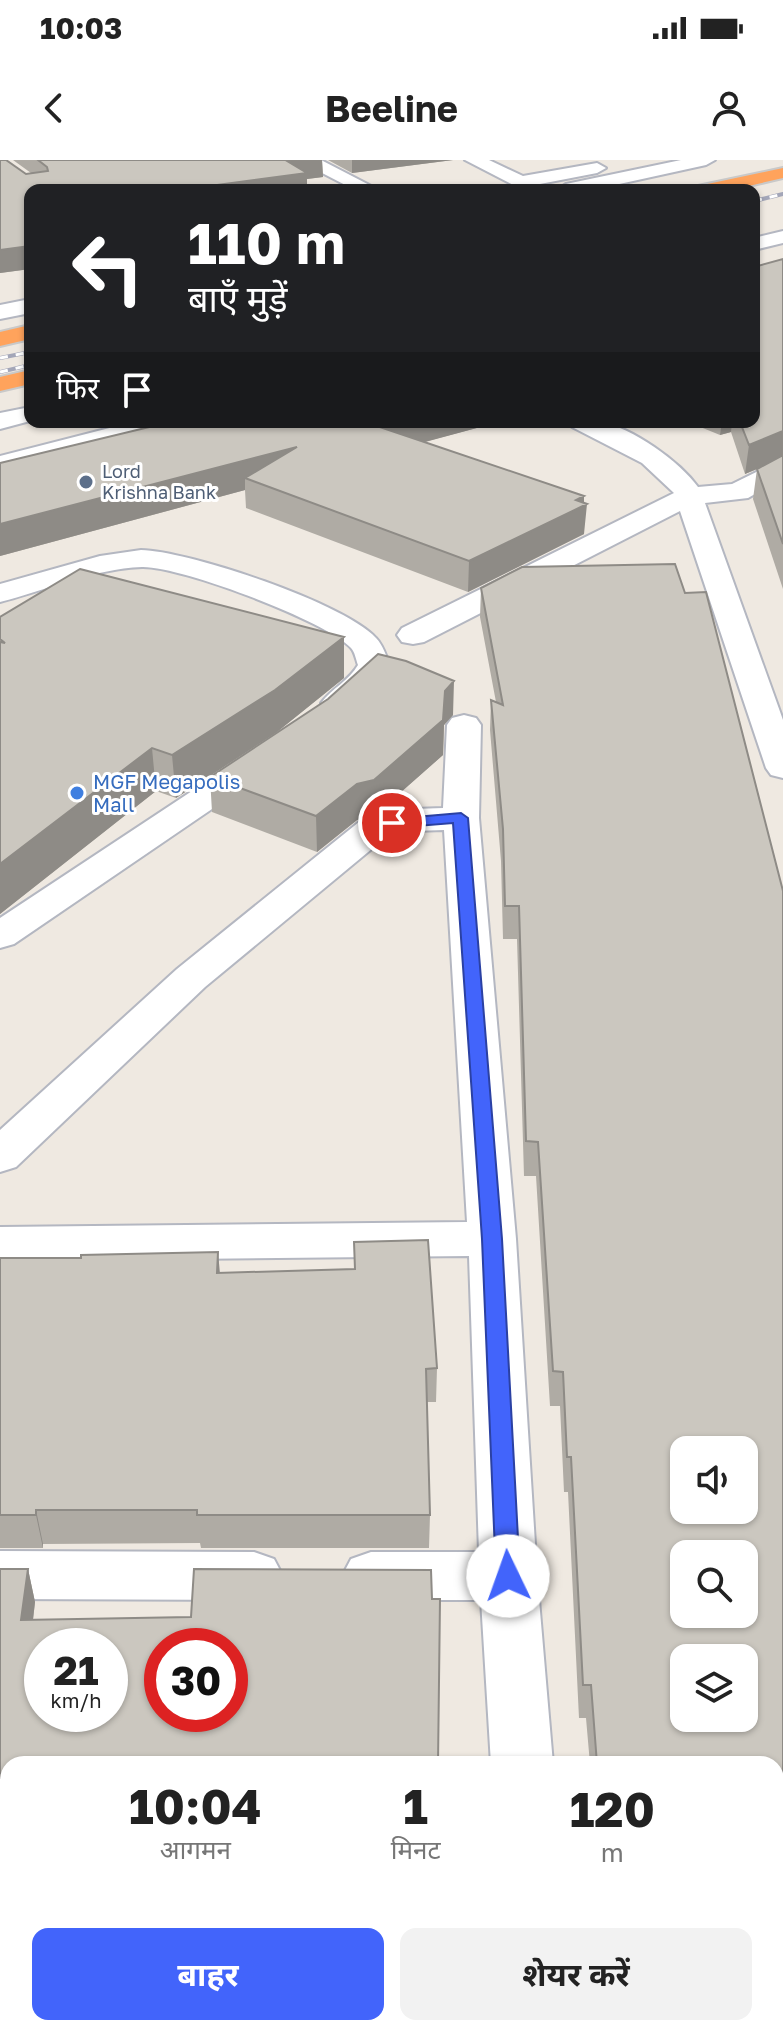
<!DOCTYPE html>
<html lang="hi">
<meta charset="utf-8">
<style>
body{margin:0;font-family:"Golos Text","Noto Sans Devanagari",sans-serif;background:#f2f2f2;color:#222;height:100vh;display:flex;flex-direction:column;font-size:30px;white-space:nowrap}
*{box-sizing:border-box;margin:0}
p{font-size:26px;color:#767676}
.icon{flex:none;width:44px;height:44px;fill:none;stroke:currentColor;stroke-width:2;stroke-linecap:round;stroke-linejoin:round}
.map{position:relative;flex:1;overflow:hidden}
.drawer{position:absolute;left:0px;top:1596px;width:784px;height:280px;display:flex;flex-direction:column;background:#fff;border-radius:24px 24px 0 0;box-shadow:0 2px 6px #0004}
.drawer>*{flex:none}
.guide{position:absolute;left:24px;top:24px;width:736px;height:244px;border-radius:16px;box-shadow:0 2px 6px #0004;background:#202124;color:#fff;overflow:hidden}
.controls{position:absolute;left:670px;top:1276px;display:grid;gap:16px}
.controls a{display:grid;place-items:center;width:88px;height:88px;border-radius:16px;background:#fff;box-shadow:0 2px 6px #0004;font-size:40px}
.speed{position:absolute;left:24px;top:1468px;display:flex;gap:16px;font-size:40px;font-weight:700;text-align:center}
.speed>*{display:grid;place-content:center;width:104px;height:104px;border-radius:50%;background:#fff;box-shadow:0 2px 6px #0004;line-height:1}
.speed small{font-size:20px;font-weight:400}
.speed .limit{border:12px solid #d22;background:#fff;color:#111}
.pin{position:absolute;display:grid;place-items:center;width:68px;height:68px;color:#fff;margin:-34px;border:4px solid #fff;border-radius:50%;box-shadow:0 2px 8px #0007}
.me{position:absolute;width:88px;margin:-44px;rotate:357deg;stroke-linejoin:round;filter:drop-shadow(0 0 6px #0008)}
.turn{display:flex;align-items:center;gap:28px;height:168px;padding:0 32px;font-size:36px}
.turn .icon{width:104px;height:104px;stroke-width:2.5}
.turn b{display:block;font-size:56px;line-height:68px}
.then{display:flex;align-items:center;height:76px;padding:0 32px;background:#0003;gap:16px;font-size:30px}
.eta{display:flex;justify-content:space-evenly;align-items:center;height:136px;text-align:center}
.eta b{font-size:48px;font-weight:700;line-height:56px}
.primary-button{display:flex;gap:16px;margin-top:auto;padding:16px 32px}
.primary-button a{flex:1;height:92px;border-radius:16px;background:#4264fb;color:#fff;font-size:32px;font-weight:700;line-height:92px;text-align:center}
.primary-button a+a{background:#f2f2f2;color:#222}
.status{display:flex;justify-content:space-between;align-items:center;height:56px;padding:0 40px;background:#fff;direction:ltr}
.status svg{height:22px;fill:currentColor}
header{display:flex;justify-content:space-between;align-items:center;height:104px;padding:0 32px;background:#fff;font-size:36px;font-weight:700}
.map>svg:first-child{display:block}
</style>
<div class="status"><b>10:03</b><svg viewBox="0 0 49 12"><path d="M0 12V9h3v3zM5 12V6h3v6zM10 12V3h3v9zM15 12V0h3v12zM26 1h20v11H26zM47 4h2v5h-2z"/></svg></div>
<header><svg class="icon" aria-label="back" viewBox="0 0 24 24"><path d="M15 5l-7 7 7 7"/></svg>Beeline<svg class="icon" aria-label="person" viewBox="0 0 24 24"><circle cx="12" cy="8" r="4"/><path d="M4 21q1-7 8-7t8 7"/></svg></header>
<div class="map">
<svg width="783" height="1876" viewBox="0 0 783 1876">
<rect width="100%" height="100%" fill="#efe9e1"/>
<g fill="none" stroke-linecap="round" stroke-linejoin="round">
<defs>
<path id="minor" d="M297 0H321L379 30H355Z
M465 0H489L523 16 597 3 606 8 597 13 540 24 547 30H523Z
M681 0H715L706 5 592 30H557L566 24Z
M783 71V83L754 90V78Z
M30 139V153L0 159V145Z
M30 247V261L0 269V253Z
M133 262H176L172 267 0 312V296Z
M568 262C579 262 590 261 600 262 632 267 680 302 698 327L732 324 783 299V318L748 338 705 343 783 560V618L771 615 766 608 680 351 424 482 413 484 402 482 397 475 402 468 674 333 642 303 572 267Z
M141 390C189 391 344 443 376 478 383 485 386 496 390 505 378 529 355 557 326 550L321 543C332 528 349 521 358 505 356 500 355 492 351 488 326 461 180 406 142 407 93 409 47 430 0 442V424L100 396Z
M464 555 476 558 481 565 479 658 516 1079 537 1416 553 1604H491L481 1440H371L351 1433 342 1416 351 1399 371 1392H479L469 1096 0 1101V1067L467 1062 444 670 414 671 385 678 205 827 16 1007 0 1012V970L177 809 359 662 414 649 443 648 447 565 452 558Z
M260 591 272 594 277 601 272 608 14 784 0 788V758L248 594Z
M0 1391 254 1392 274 1399 283 1416 274 1433 254 1440 0 1439Z
M507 1868H577L578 1876H508Z"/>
<path id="highway" d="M783 8V18L731 30H696L698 26Z
M30 165V179L0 186V172Z
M30 210V224L0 231V217Z"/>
</defs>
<!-- minor casing -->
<use href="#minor" stroke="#b4b7c1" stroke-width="4"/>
<!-- highway casing -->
<use href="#highway" stroke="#c9c9c9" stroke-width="4"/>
<!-- minor -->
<use href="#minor" fill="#fff" fill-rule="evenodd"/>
<!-- highway -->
<use href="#highway" fill="#ffa35c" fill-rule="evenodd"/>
<defs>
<path id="rail" d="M754 41 783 34
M0 198 30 192
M0 212 30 205"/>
</defs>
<!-- rail casing -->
<use href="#rail" stroke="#a3a6b8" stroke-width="4"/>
<!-- rail -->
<use href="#rail" stroke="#fff" stroke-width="3" stroke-dasharray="8" stroke-linecap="butt"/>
</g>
<!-- wall -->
<path fill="#afaba4" d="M0 0 26 14 31 13 13 0H322L323 17 307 19 30 30V109L0 113Z
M328 0H453L352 13Z
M783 99V429L753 339 757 309 745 314 731 272 720 275 688 262H754Z
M499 262 424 282 584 336V374L468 432 246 348 245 330 0 396V303Z
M481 428 783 731V1876H612V1868H776V1604H590L586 1558H579L568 1332H564L560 1246H550L536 1016H524L517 779H503L501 701 490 570 491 540 496 542 480 457Z
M0 457 344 477V518L277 572 176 638 156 631 0 754Z
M328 539 453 555 444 565 443 595 375 655 357 660 317 692 212 652 210 617Z
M0 1098 220 1113 437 1208 436 1242H427L430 1355 429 1388H201L200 1383 43 1384V1388H0Z
M0 1409H28L35 1442 33 1460 191 1457 431 1410 8 1604V1868H229V1874L184 1876H0Z
M320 1868H447V1872Z"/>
<!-- shaded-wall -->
<path fill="#8e8b86" d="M296 0H322L323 17 307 19V30H209V26L287 1Z
M352 0H453L352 13Z
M30 86V109L0 113V90Z
M392 262H499L377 295V266Z
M722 262H732L731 272 720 275Z
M783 271V298L745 314 749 285Z
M297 287 245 318V330L0 396V364Z
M584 336V345L587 344 584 374 468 432 469 401Z
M344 477V518L277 572 176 638 172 595Z
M454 521 453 555 444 565 443 595 375 655 357 660 317 692 316 656Z
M152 588 156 631 0 754V704Z
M218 1092 221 1125 217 1113Z
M36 1350 43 1384V1388L36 1355Z
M28 1409 35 1442 29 1493 21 1460Z
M52 1868H55L57 1876H54Z"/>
<!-- building -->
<path fill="#cbc7bf" stroke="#8e8b86" stroke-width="2" fill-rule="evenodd" d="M0 0H6L26 14 48 11 47 7 38 0H296L287 1 307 13 209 26 216 30H30V86L0 90Z
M783 99V271L749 285 740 262H754V107Z
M170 262H392L377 266 584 336 576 340 587 344 469 401 245 318 297 287 0 364V303Z
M783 295V384L757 309Z
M675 404 685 433 706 432 783 731V1847H776V1604H597L591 1525H583L571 1297H567L563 1212 553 1211 538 982 526 981 519 746H505L503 669 491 540 503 545 481 428 522 407ZM684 1290H744V1350H684ZM684 1394H744V1454H684ZM684 1498H744V1558H684Z
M80 409 344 477 275 530 172 595 152 588 0 704V482L5 483 0 479V457Z
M378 494 406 501 454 521 445 531 443 560 374 620 357 624 316 656 210 617 328 539Z
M428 1080 437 1208 426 1209 430 1355H197V1350H36V1355H0V1098H81V1095L218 1092 217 1113 355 1109 354 1082Z
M0 1409H28L21 1460 191 1457 194 1409 431 1410 432 1439H440L438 1604H8V1861H0ZM42 1486H110V1554H42ZM162 1486H230V1554H162Z"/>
<!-- route -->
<path fill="#4264fb" stroke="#2b41a3" stroke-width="2" d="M461 653 468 658 502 1079 520 1416 517 1424 508 1427 500 1424 496 1416 482 1079 453 663 392 668 385 663 392 659Z"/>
<!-- markers -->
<circle fill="#5c6f8a" stroke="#fff" stroke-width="3" cx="86" cy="322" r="8"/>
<circle fill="#3f7fe0" stroke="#fff" stroke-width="3" cx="77" cy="633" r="8"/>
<g text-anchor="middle" stroke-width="6" stroke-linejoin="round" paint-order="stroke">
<!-- far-service labels -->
<g font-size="18" fill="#4e5e75" stroke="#fff" text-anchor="start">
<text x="102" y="318">Lord<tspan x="102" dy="21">Krishna Bank</tspan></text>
</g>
<!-- shop labels -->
<g font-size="20" fill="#366cbe" stroke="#fff" text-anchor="start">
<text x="93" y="629">MGF Megapolis<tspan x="93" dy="23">Mall</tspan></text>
</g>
</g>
</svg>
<div class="controls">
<a><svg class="icon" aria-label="sound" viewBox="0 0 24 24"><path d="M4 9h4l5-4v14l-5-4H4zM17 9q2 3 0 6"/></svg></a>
<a><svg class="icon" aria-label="search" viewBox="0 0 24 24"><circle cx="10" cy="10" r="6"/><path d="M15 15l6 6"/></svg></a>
<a><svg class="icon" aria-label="layers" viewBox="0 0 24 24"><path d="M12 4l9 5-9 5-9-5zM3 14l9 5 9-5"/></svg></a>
</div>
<div class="speed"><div>21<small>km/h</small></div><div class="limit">30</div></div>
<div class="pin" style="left:392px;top:663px;background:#d93025"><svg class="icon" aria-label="arrive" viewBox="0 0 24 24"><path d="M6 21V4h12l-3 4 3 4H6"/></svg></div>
<svg class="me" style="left:508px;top:1416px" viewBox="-20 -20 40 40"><circle r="19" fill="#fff"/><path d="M0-13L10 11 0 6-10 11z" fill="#4264fb"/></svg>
<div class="guide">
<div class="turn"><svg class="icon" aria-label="left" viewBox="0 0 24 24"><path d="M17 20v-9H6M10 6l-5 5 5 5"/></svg><div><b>110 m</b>बाएँ मुड़ें</div></div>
<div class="then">फिर<svg class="icon" aria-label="arrive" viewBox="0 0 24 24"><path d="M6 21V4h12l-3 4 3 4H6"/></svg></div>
</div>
<section class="drawer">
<div class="eta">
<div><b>10:04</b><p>आगमन</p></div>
<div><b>1</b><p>मिनट</p></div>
<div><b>120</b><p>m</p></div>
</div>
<div class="primary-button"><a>बाहर</a><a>शेयर करें</a></div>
</section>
</div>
